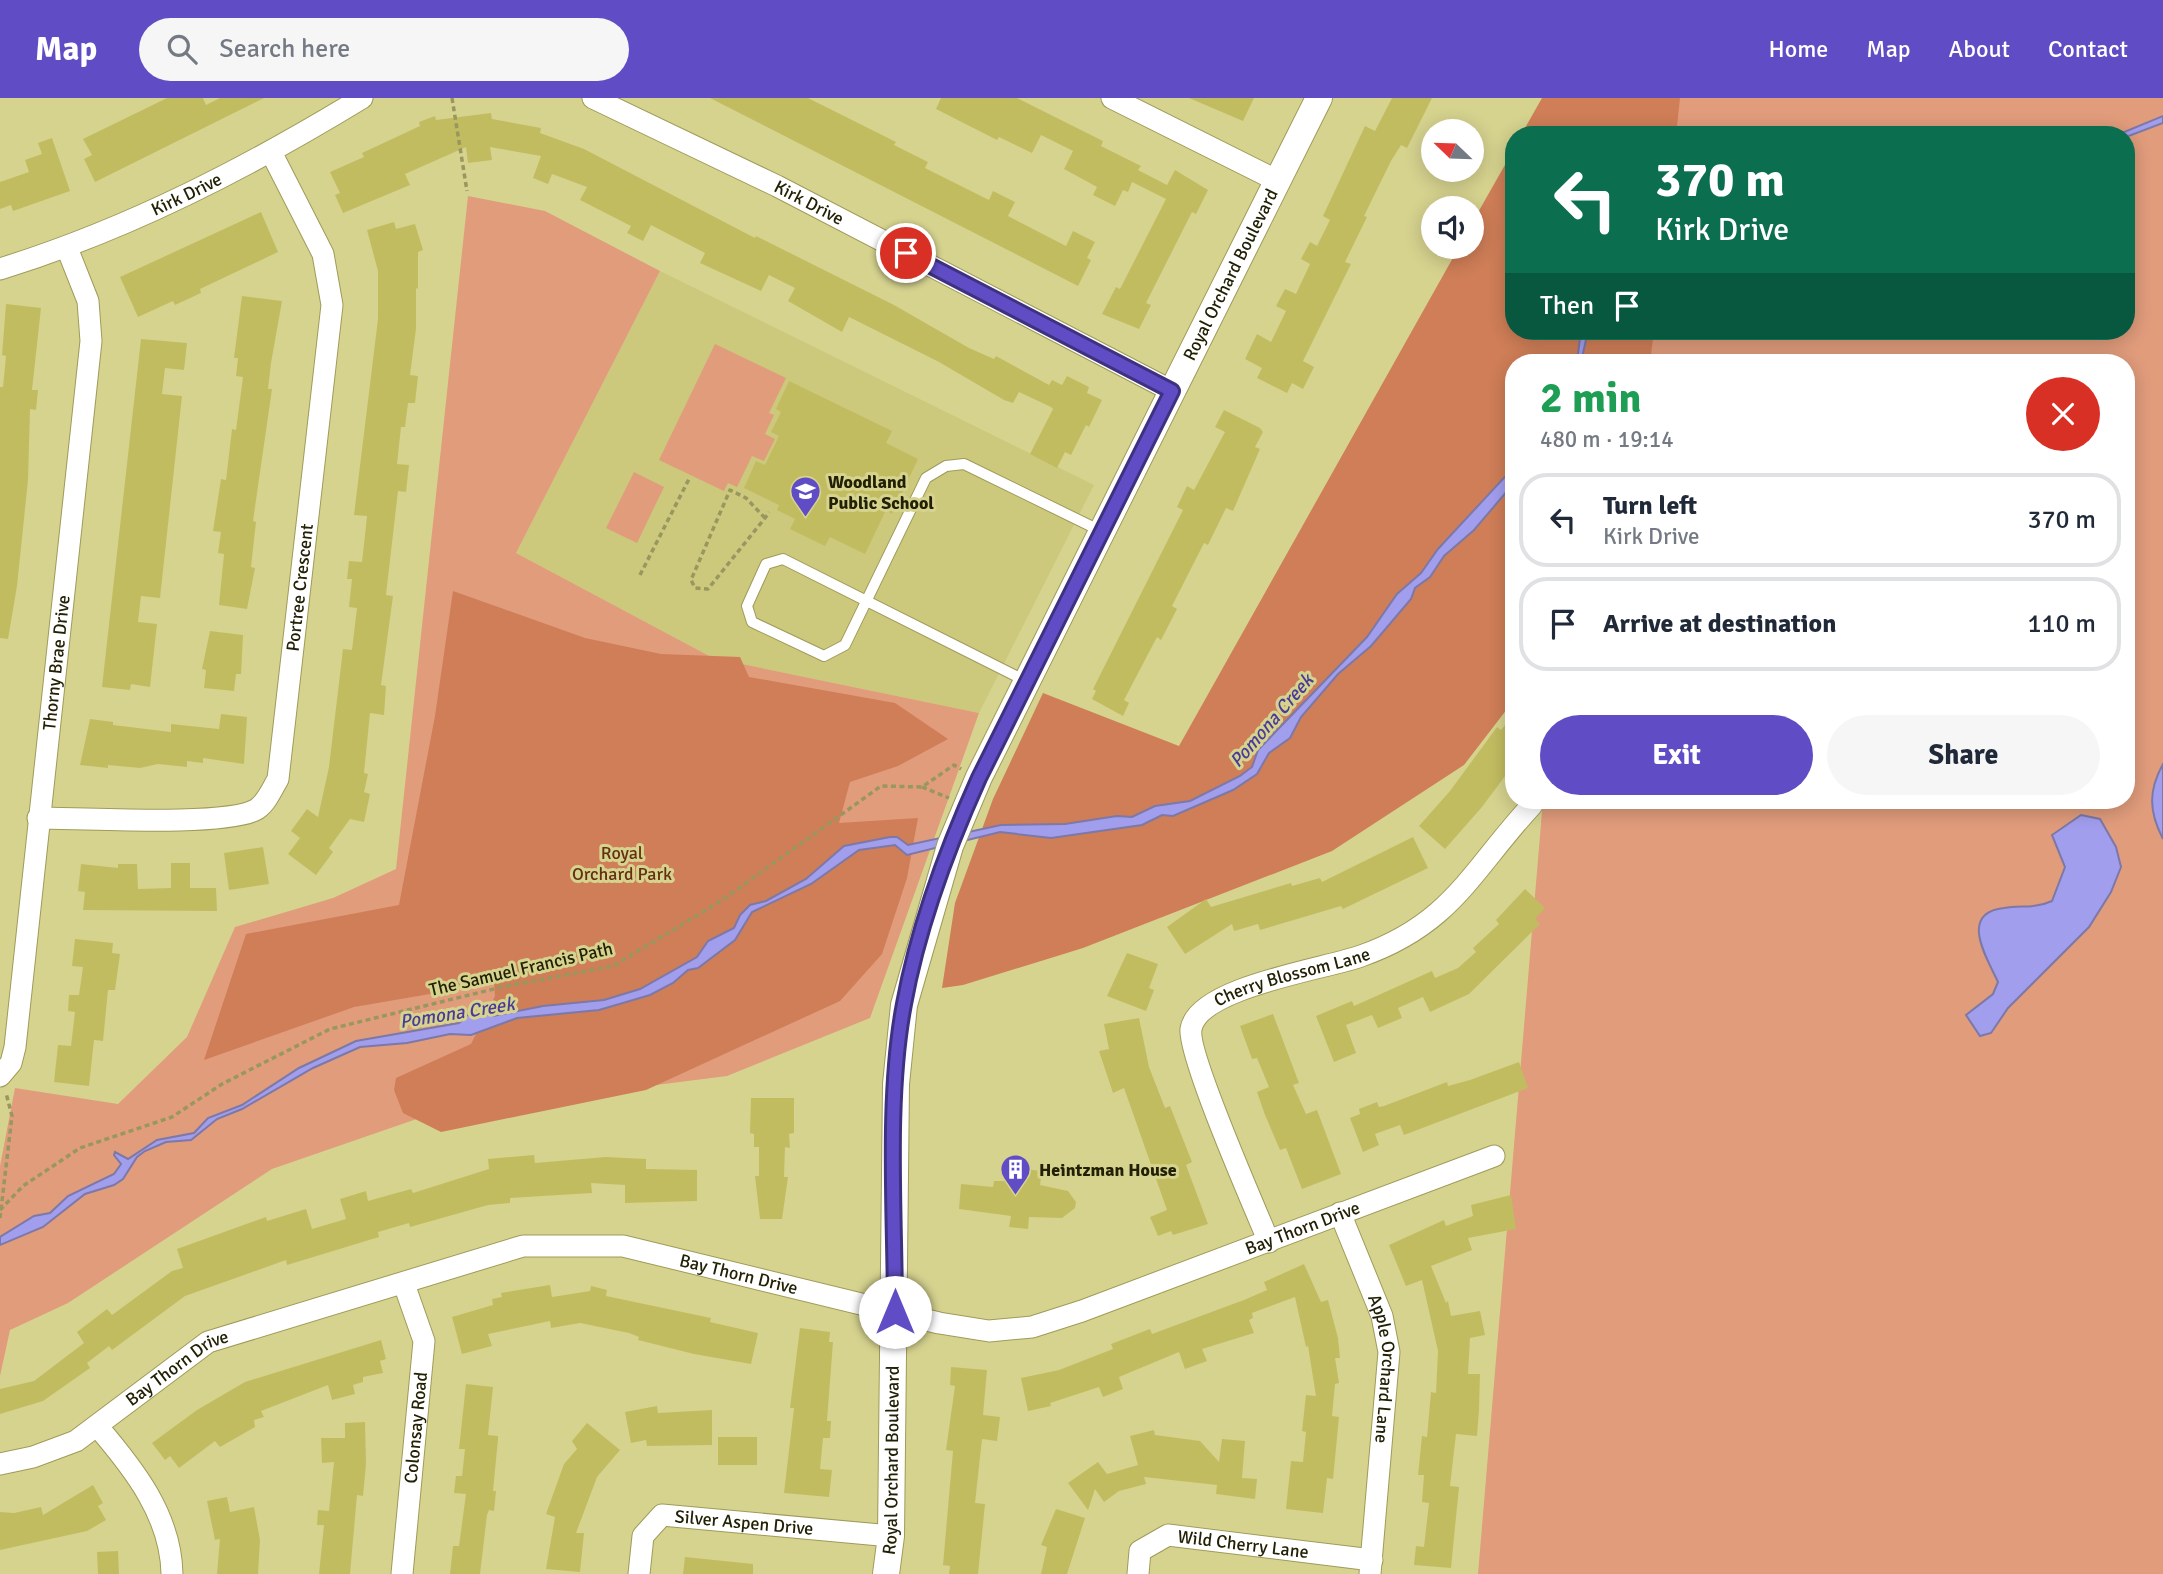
<!DOCTYPE html>
<meta charset="utf-8">
<style>
body{margin:0;font-family:Signika,sans-serif;background:#f6f6f7;color:#1f2937;height:100vh;display:flex;flex-direction:column;font-size:26px;white-space:nowrap}
*{box-sizing:border-box;margin:0}
p{font-size:23px;color:#747a83}
.icon{flex:none;width:38px;height:38px;fill:none;stroke:currentColor;stroke-width:2;stroke-linecap:round;stroke-linejoin:round}
.map{position:relative;flex:1;overflow:hidden}
.side{position:absolute;left:1505px;top:256px;width:630px;height:455px;display:flex;flex-direction:column;background:#fff;border-radius:28px;box-shadow:0 4px 18px #0003}
.side>*{flex:none}
.guide{position:absolute;left:1505px;top:28px;width:630px;height:214px;border-radius:28px;box-shadow:0 4px 18px #0003;background:#0b6e4f;color:#fff;overflow:hidden}
.needle{width:46px;rotate:293deg}
.buttons{position:absolute;left:1421px;top:21px;display:grid;gap:14px}
.buttons a{display:grid;place-items:center;width:63px;height:63px;border-radius:50%;background:#fff;box-shadow:0 4px 18px #0003;font-size:35px}
.pin{position:absolute;display:grid;place-items:center;width:60px;height:60px;color:#fff;margin:-30px;border:4px solid #fff;border-radius:50%;box-shadow:0 2px 7px #0007}
.me{position:absolute;width:77px;margin:-38px;rotate:0deg;stroke-linejoin:round;filter:drop-shadow(0 0 5px #0008)}
.turn{display:flex;align-items:center;gap:24px;height:147px;padding:0 35px;font-size:32px}
.turn .icon{width:91px;height:91px;stroke-width:2.5}
.turn b{display:block;font-size:49px;line-height:60px}
.then{display:flex;align-items:center;height:66px;padding:0 35px;background:#0003;gap:14px;font-size:26px}
.round{display:grid;place-items:center;flex:none;width:74px;height:74px;border-radius:37px;background:#f6f6f7}
.head{display:flex;align-items:center;justify-content:space-between;height:119px;padding:0 35px}
h1{font-size:42px;font-weight:800;line-height:52px;color:#1e9e55}
.primary-button{display:flex;gap:14px;margin-top:auto;padding:14px 35px}
.primary-button a{flex:1;height:80px;border-radius:42px;background:#604dc5;color:#fff;font-size:28px;font-weight:800;line-height:80px;text-align:center}
.primary-button a+a{background:#f6f6f7;color:#1f2937}
ul{padding:0;list-style:none}
li{display:flex;align-items:center;gap:21px;height:94px;margin:0 14px 10px;padding:0 21px;border:4px solid #e0e1e3;border-radius:28px}
li div{flex:1}
li b{display:block;font-size:26px}
li em{font-style:normal}
header{display:flex;align-items:center;gap:42px;box-sizing:border-box;height:98px;padding:0 35px;background:#604dc5;color:#fff}
header strong{font-size:33px}
nav{display:flex;gap:38px;margin-inline-start:auto;font-size:24px}
.search{width:490px;height:63px;background:#f6f6f7;display:flex;align-items:center;gap:18px;box-sizing:border-box;padding:0 24px;border-radius:38px;color:#747a83;font-size:26px}
.map>svg:first-child{display:block}
</style>
<header>
<strong>Map</strong>
<div class="search"><svg class="icon" aria-label="search" viewBox="0 0 24 24"><circle cx="10" cy="10" r="6"/><path d="M15 15l6 6"/></svg>Search here</div>
<nav><a>Home</a><a>Map</a><a>About</a><a>Contact</a></nav>
</header>
<div class="map">
<svg width="2163" height="1476" viewBox="0 0 2163 1476">
<rect width="100%" height="100%" fill="#d6d38f"/>
<!-- built -->
<path fill="#ccc87c" d="M660 173 1094 387 979 615 713 560 516 455Z"/>
<!-- green -->
<path fill="#e19c7c" d="M1635 0H2163V1476H1478L1543 702H2126V264H1597L1602 233H2126V37H1630Z
M468 98 545 113 660 173 516 455 713 560 979 615 870 920 727 978 434 1015 272 1071 68 1205 10 1232 0 1278V1068L15 990 118 1006 187 939 235 829 333 800 396 771Z
M715 246 786 280 769 315 774 317 765 336 775 341 764 363 752 358 737 389 728 385 724 393 659 362Z
M634 374 664 389 637 445 606 430Z"/>
<!-- forest -->
<path fill="#cf7e57" d="M1542 0H1680L1676 37H1521Z
M1514 51V233H1654L1650 264H1514V602L1464 667 1332 753 1083 850 963 887 942 890 955 805 993 701 1043 595 1179 648 1459 149H1472V125Z
M453 493 585 540 661 556 740 559 749 579 895 605 948 641 898 668 850 684 839 725 918 720 907 780 882 856 840 903 646 992 441 1034 403 1015 394 992 396 980 471 946 495 898 494 885 354 909 204 962 246 836 399 807 435 618Z"/>
<!-- water -->
<path fill="#a29eee" stroke="#7c78a8" stroke-width="2" d="M2163 18V25L2126 39 2117 37Z
M1541 233H1588L1581 264H1577L1580 240Z
M1514 369V385L1474 432 1444 458 1430 479 1415 490 1411 501 1371 548 1338 576 1301 619 1290 640 1269 655 1257 676 1233 692 1173 718 1162 717 1142 727 1051 740 1000 734 907 757 895 747 859 752 811 786 752 814 735 842 698 870 688 872 673 885 650 897 599 912 517 920 471 937 450 936 407 945 360 949 313 970 242 1011 217 1021 191 1042 166 1044 145 1053 137 1059 123 1081 114 1087 85 1096 43 1129 0 1147V1139L34 1118 50 1115 68 1098 114 1076 121 1066 114 1057 115 1054 128 1061 157 1042 194 1035 208 1020 242 1007 299 970 356 943 459 925 472 914 493 918 543 908 604 902 640 891 697 859 708 843 734 830 740 817 750 807 766 803 806 781 844 748 890 739H897L908 747 1001 727 1065 726 1117 718 1132 719 1155 708 1190 703 1240 678 1252 669 1258 652 1367 539 1397 496 1421 475 1438 451Z
M2163 666V741C2149 714 2148 693 2163 666Z
M2081 717 2100 721 2116 749 2121 769 2111 794 2089 829 2008 910 1991 935 1980 938 1966 917 1993 896 1998 884C1987 860 1958 815 2004 810 2022 807 2034 811 2052 803L2065 769 2052 737Z"/>
<!-- building -->
<path fill="#c2bc61" d="M167 0H203L206 7 220 0H264L95 84 84 61 92 57 83 41Z
M710 0H808L896 44 894 47 928 64 925 70 989 102 993 93 1015 104 1008 118 1066 148 1073 133 1095 144 1087 160 1091 162 1078 188Z
M941 0H1017L1103 43 1101 48 1141 68 1138 72 1167 87 1175 72 1208 92 1196 116 1192 114 1146 205 1151 207 1139 231 1102 216 1116 189 1120 191 1166 101 1132 84 1128 94 1123 92 1115 108 1093 97 1097 89 1064 71 1073 53 1041 37 1032 55 999 39 997 42 936 11Z
M1189 0H1254L1243 23Z
M1392 0H1432L1407 50 1401 47 1391 63 1364 118 1367 119 1345 164 1351 166 1303 263 1314 269 1303 291 1292 285 1287 295 1257 280 1262 270 1245 261 1257 236 1271 244 1286 213 1276 208 1285 191 1296 196 1310 166 1301 161 1310 144 1317 148 1330 122 1323 118 1365 28 1375 33Z
M491 15 492 21 541 30 540 35 584 51 755 140 756 138 894 207 969 250 994 261 996 258 1049 287 1052 282 1062 287 1067 278 1089 289 1087 295 1102 302 1089 329 1086 327 1071 357 1065 354 1057 370 1030 356 1053 311 1051 309 1019 294 1013 305 1004 302 939 264 849 219 842 234 788 203 795 190 769 177 761 193 700 165 705 155 651 127 643 143 627 135 631 128 580 102 587 89 552 76 548 86 533 80 541 58 490 49 492 62 468 65 466 49 405 76 410 87 343 115 335 97 340 95 330 74 364 59 362 55 420 28 419 24 435 18 436 22Z
M52 40 70 93 13 113 11 107 0 111V84L29 74 25 62 42 56 38 45Z
M261 114 278 154 200 191 201 195 175 207 173 203 138 219 120 179Z
M394 124 396 131 415 126 423 152 418 154V191L416 190V231L410 277 418 278 415 305H408L405 329H401L397 366 409 367 406 394 398 393 386 497 393 498 381 587 386 588 384 617 370 615 364 675 368 676 364 694 370 696 364 724 350 721 329 750 333 754 316 777 288 756 300 740 291 733 307 711 318 719 329 669 343 551 352 552 357 510 349 509 352 481H347L349 463 362 464 365 437 367 418 354 417 378 221V173L367 132Z
M242 198 282 203 271 265 268 291H272L253 423 256 424 251 469 255 470 247 511 219 507 224 456 218 455 221 434 213 433 221 381 226 382 232 331 236 332 243 279 236 278 238 260H234Z
M6 206 41 210 32 292H38L36 312 30 311 28 382 17 488 8 541 0 540V289H3L6 258 2 257Z
M141 241 187 245 184 272 165 270 162 296 182 298 160 500 141 498 138 524 157 526 150 589 131 586 130 592 102 589Z
M789 283 892 333 886 345 918 361 892 416 886 412 865 456 830 439 825 448 790 431 795 421 777 412 779 407 744 390 756 363 765 367 779 338 771 334 781 314 776 311Z
M1224 312 1260 330 1263 334 1255 349 1260 351 1233 413 1226 410 1208 447 1204 445 1172 508 1177 511 1161 542 1157 539 1124 602 1129 605 1123 618 1092 601 1096 593 1093 591 1183 412 1177 409 1187 388 1194 392 1225 334 1215 329Z
M210 533 243 537 241 576H236L234 593 204 590 206 572 202 571Z
M221 616 247 619 244 666 203 660V665L187 663V669L158 666 140 670 108 667V670L80 667 90 621 113 624V627L171 634V626L219 631Z
M1514 616V666L1482 709 1445 751 1419 728 1450 693 1497 629 1501 632Z
M1413 739 1428 770 1343 811 1341 808 1260 832 1258 826 1234 833 1232 826 1185 856 1167 829 1206 801 1211 809 1291 785 1292 788 1320 780 1322 784Z
M263 749 269 786 229 792 224 755Z
M171 765H190V790H216L217 813 83 812 85 794 78 793 81 766 118 770V766H137L138 791 171 790Z
M1525 791 1545 810 1535 821 1540 826 1469 896 1430 914 1423 899 1398 910 1402 920 1378 930 1372 917 1346 927 1356 955 1334 964 1316 918 1352 903 1354 908 1432 873 1435 880 1458 870 1476 854 1473 850 1499 826 1496 822Z
M75 841 113 845 112 855 120 856 115 892H108L103 943 94 942 89 988 54 984 58 947 71 948 75 914 68 913 69 897H79L83 869 72 868Z
M1127 855 1158 866 1149 890 1154 892 1146 913 1107 898Z
M1273 916 1299 985 1293 987 1306 1016 1317 1012 1341 1076 1302 1091 1286 1050 1280 1052 1265 1017 1257 994 1269 989 1257 960 1252 961 1240 928Z
M1139 920 1149 969 1165 1010 1170 1008 1192 1064 1186 1067 1208 1126 1173 1137 1171 1133 1158 1138 1150 1119 1167 1112 1124 990 1113 995 1099 953 1109 951 1104 926Z
M1519 964 1528 990 1404 1037 1400 1027 1375 1036 1379 1047 1363 1054 1350 1020 1360 1016 1359 1011 1377 1004 1379 1009 1384 1008 1447 984 1448 988 1470 982Z
M751 1000H794V1035L789 1036 790 1050 785 1049 784 1079H788L782 1121H760L755 1078H759V1049H754V1036L750 1035Z
M534 1057 535 1065 606 1059 646 1061V1071L697 1072V1103L625 1105V1087L591 1085 592 1095 510 1100V1105L488 1107 410 1129 409 1125 378 1134 379 1139 287 1167 286 1162 185 1198 112 1252 109 1248 87 1265 90 1270 43 1303 0 1316V1291L34 1283 84 1245 77 1234 107 1211 112 1217 172 1173 183 1170 177 1151 266 1119 267 1123 306 1111 312 1131 346 1121 340 1101 366 1093 368 1103 411 1091 413 1095 489 1071 488 1061Z
M1005 1069 1042 1073 1040 1087 1068 1093 1076 1104 1075 1110 1062 1120 1029 1119 1028 1131 1009 1129 1011 1118 959 1111 961 1086 993 1089 994 1083H1004Z
M1511 1097 1516 1131 1468 1140 1472 1152 1431 1168 1446 1205 1448 1203 1451 1218 1480 1213 1485 1237 1470 1240 1468 1276H1480L1479 1312 1477 1338 1456 1336 1450 1388 1459 1389 1451 1470 1414 1467 1416 1448 1424 1449 1429 1405 1422 1404 1424 1377H1418L1422 1338 1427 1339 1431 1294 1436 1295 1438 1253 1422 1182 1406 1188 1389 1147 1444 1122 1446 1128 1473 1118 1471 1107Z
M1304 1166 1321 1204 1328 1202 1338 1240 1340 1260H1335L1339 1285 1335 1286 1332 1318 1339 1319 1333 1381 1327 1380 1323 1415 1286 1411 1291 1363 1303 1364 1306 1334 1302 1333 1306 1297 1316 1298 1308 1248 1306 1249 1295 1199 1252 1215 1253 1220 1249 1222 1254 1235 1202 1251 1207 1263 1185 1271 1179 1254 1119 1279 1123 1291 1103 1299 1099 1289 1050 1305 1051 1308 1028 1313 1021 1280 1059 1272 1113 1251 1111 1246 1150 1231 1152 1236 1244 1202 1267 1192 1264 1184Z
M550 1187 552 1199 590 1193 591 1188 607 1192 606 1198 711 1220 710 1224 758 1235 751 1266 694 1256 638 1242 639 1239 629 1235 580 1225 551 1230 550 1223 488 1236 492 1248 462 1256 452 1219 493 1207 492 1201 502 1199 501 1195Z
M800 1230 830 1234 829 1244H833L827 1323H831L830 1340H823L820 1371 832 1372 829 1399 784 1395 794 1310H790Z
M381 1242 386 1261 380 1263 383 1275 363 1279V1284L353 1287 355 1296 332 1302 328 1287 261 1313 264 1319 254 1322 255 1329 220 1349 215 1343 179 1370 170 1358 165 1362 152 1345 197 1312 245 1284Z
M951 1269 987 1272 983 1317 1000 1319 997 1343 982 1341 975 1405 985 1406 978 1476H949L950 1468 943 1467 953 1353 946 1352 955 1288 950 1287Z
M466 1286 493 1289 488 1337 498 1338V1341L493 1393H496L494 1413 489 1412 487 1417 480 1476H450L453 1448H459L466 1396 454 1395 456 1378H462L465 1351H459Z
M657 1308 658 1315 712 1312V1347L647 1348 646 1342 631 1345 625 1314Z
M365 1324 366 1366 363 1398 357 1397 350 1476H319L324 1427H317L318 1412 329 1413 334 1364 322 1365 321 1340H345V1325Z
M587 1325 620 1352 597 1379 576 1435H584L580 1474 546 1471 555 1419 546 1416 564 1366 577 1351 572 1343Z
M1154 1332 1155 1337 1200 1343 1219 1364 1222 1341 1245 1343 1242 1380 1257 1381 1255 1401 1216 1396 1217 1387 1144 1379 1146 1386 1119 1393 1104 1404 1095 1391 1088 1412 1068 1385 1098 1364 1107 1376 1138 1367 1130 1338Z
M718 1339H757V1367H718Z
M93 1387 103 1405 98 1408 106 1422 87 1433 0 1452V1414L14 1415 41 1409 43 1417Z
M227 1399 230 1414 254 1409 260 1442 258 1476H217L220 1441 215 1442 207 1403Z
M1056 1411 1085 1420 1067 1476H1041L1047 1449 1041 1447Z
M118 1453 119 1476H98L97 1454Z
M685 1459 753 1466V1476H683Z"/>
<g fill="none" stroke-linecap="round" stroke-linejoin="round">
<defs>
<path id="service" d="M1026 583 783 461 766 466 747 508 752 524 824 558 845 547 926 380 946 368 964 366 1101 433"/>
<g id="minor">
<path id="s1" d="M593 0 777 88 1172 293"/>
<path d="M1112 0 1278 83"/>
<path id="s2" d="M0 171C129 131 247 70 362 0"/>
<path id="s3" d="M38 720C79 720 229 729 257 711 267 704 272 691 278 681L332 207 323 156 271 54"/>
<path id="s4" d="M0 978 11 965 15 949 91 243 88 203 67 150"/>
<path id="s5" d="M1340 1115 1382 1218 1389 1254 1370 1476"/>
<path id="s6" d="M1269 1144C1255 1111 1187 955 1191 931 1198 889 1325 871 1361 858 1452 826 1471 773 1532 707"/>
<path d="M98 1329C134 1371 171 1418 172 1476"/>
<path id="s7" d="M0 1366 33 1359 76 1343 208 1244 523 1148H623L939 1225 989 1233 1032 1229 1082 1213 1494 1058"/>
<path id="s8" d="M402 1476 424 1243 404 1186"/>
<path id="s9" d="M639 1476 643 1438 662 1417 891 1438"/>
<path id="s10" d="M1138 1476 1140 1453 1168 1437 1372 1462"/>
</g>
<g id="tertiary">
<path id="s11" d="M886 1476 891 1438 896 986 904 907 950 748 979 679 1319 0"/>
</g>
</defs>
<!-- service casing -->
<use href="#service" stroke="#9f9b59" stroke-width="12"/>
<!-- minor casing -->
<use href="#minor" stroke="#9f9b59" stroke-width="23"/>
<!-- tertiary casing -->
<use href="#tertiary" stroke="#9f9b59" stroke-width="28"/>
<!-- path -->
<path stroke="#999760" stroke-width="3.5" stroke-dasharray="5 3.5" stroke-linecap="butt" d="M452 0 467 93
M765 420 746 400 730 392 691 482 695 490 708 491 765 420 769 414
M640 477 690 379
M922 689 949 700
M0 1112 23 1088 80 1050 172 1019 222 986 330 931 502 889 613 868 721 803 881 688 922 689 954 667 961 671
M0 1120 12 1018 6 995"/>
<!-- service -->
<use href="#service" stroke="#fff" stroke-width="10"/>
<!-- minor -->
<use href="#minor" stroke="#fff" stroke-width="21"/>
<!-- tertiary -->
<use href="#tertiary" stroke="#fff" stroke-width="26"/>
</g>
<g fill="none" stroke-linecap="round" stroke-linejoin="round">
<defs>
<path id="route" d="M895 1214C895 1117 886 1000 904 906 918 829 947 751 979 680L1172 293 906 155"/>
</defs>
<!-- route casing -->
<use href="#route" stroke="#3e3280" stroke-width="18"/>
<!-- route -->
<use href="#route" stroke="#604dc5" stroke-width="12"/>
</g>
<!-- icons -->
<defs>
<symbol id="school-pin" viewBox="-11 -11 22 30"><path d="M0 17L-7.5 6A9.5 9.5 0 1 1 7.5 6Z" fill="#604dc5" stroke="#d6d38f"/><path d="M0-5L7-2L0 1L-7-2ZM-4 1L0 2.5L4 1V4Q0 6-4 4Z" fill="#fff"/></symbol>
<symbol id="building-pin" viewBox="-11 -11 22 30"><path d="M0 17L-7.5 6A9.5 9.5 0 1 1 7.5 6Z" fill="#604dc5" stroke="#d6d38f"/><path d="M-4-6H4V6H1V3H-1V6H-4ZM-2.5-4.3h1.7v1.8h-1.7ZM.8-4.3h1.7v1.8H.8ZM-2.5-1h1.7V.8h-1.7ZM.8-1h1.7V.8H.8Z" fill="#fff"/></symbol>
</defs>
<g fill-rule="evenodd">
<use href="#school-pin" x="788" y="376" width="35" height="47"/>
<use href="#building-pin" x="998" y="1054" width="35" height="47"/>
</g>
<g text-anchor="middle" stroke-width="6" stroke-linejoin="round" paint-order="stroke">
<!-- street labels -->
<g font-size="18" fill="#232105" stroke="#d6d38f">
<text dy="6" stroke="none"><textPath href="#s2" startOffset="201">Kirk Drive</textPath></text>
<text dy="6" stroke="none"><textPath href="#s1" startOffset="240">Kirk Drive</textPath></text>
<text dy="6" stroke="none"><textPath href="#s11" startOffset="1372">Royal Orchard Boulevard</textPath></text>
<text dy="6" stroke="none"><textPath href="#s3" startOffset="450">Portree Crescent</textPath></text>
<text dy="6" stroke="none"><textPath href="#s4" startOffset="420">Thorny Brae Drive</textPath></text>
<text transform="translate(521 871) rotate(-13)" y="6">The Samuel Francis Path</text>
<text dy="6" stroke="none"><textPath href="#s6" startOffset="346">Cherry Blossom Lane</textPath></text>
<text dy="6" stroke="none"><textPath href="#s7" startOffset="1381">Bay Thorn Drive</textPath></text>
<text dy="6" stroke="none"><textPath href="#s7" startOffset="793">Bay Thorn Drive</textPath></text>
<text dy="6" stroke="none"><textPath href="#s7" startOffset="205">Bay Thorn Drive</textPath></text>
<text dy="6" stroke="none"><textPath href="#s5" startOffset="164">Apple Orchard Lane</textPath></text>
<text dy="6" stroke="none"><textPath href="#s8" startOffset="147">Colonsay Road</textPath></text>
<text dy="6" stroke="none"><textPath href="#s11" startOffset="114">Royal Orchard Boulevard</textPath></text>
<text dy="6" stroke="none"><textPath href="#s9" startOffset="149">Silver Aspen Drive</textPath></text>
<text dy="6" stroke="none"><textPath href="#s10" startOffset="131">Wild Cherry Lane</textPath></text>
</g>
<!-- poi labels -->
<g font-size="18" font-weight="bold" fill="#232105" stroke="#d6d38f" text-anchor="start">
<text x="828" y="390">Woodland<tspan x="828" dy="21">Public School</tspan></text>
<text x="1039" y="1078">Heintzman House</text>
</g>
<!-- park labels -->
<g font-size="18" fill="#642f13" stroke="#d6d38f">
<text x="622" y="761">Royal<tspan x="622" dy="21">Orchard Park</tspan></text>
</g>
<!-- water labels -->
<g font-size="19" font-style="italic" fill="#493b97" stroke="#d6d38f">
<text transform="translate(1271 622) rotate(-49)" y="7">Pomona Creek</text>
<text transform="translate(457 914) rotate(-9)" y="7">Pomona Creek</text>
</g>
</g>
</svg>
<div class="buttons">
<a><svg class="needle" viewBox="-14 -14 28 28"><path d="M0-13l5 13h-10z" fill="#e53935"/><path d="M0 13l5-13h-10z" fill="#747a83"/></svg></a>
<a><svg class="icon" aria-label="sound" viewBox="0 0 24 24"><path d="M4 9h4l5-4v14l-5-4H4zM17 9q2 3 0 6"/></svg></a>
</div>
<div class="pin" style="left:906px;top:155px;background:#d93025"><svg class="icon" aria-label="arrive" viewBox="0 0 24 24"><path d="M6 21V4h12l-3 4 3 4H6"/></svg></div>
<svg class="me" style="left:895px;top:1214px" viewBox="-20 -20 40 40"><circle r="19" fill="#fff"/><path d="M0-13L10 11 0 6-10 11z" fill="#604dc5"/></svg>
<div class="guide">
<div class="turn"><svg class="icon" aria-label="left" viewBox="0 0 24 24"><path d="M17 20v-9H6M10 6l-5 5 5 5"/></svg><div><b>370 m</b>Kirk Drive</div></div>
<div class="then">Then<svg class="icon" aria-label="arrive" viewBox="0 0 24 24"><path d="M6 21V4h12l-3 4 3 4H6"/></svg></div>
</div>
<section class="side">
<div class="head"><div><h1>2 min</h1><p>480 m · 19:14</p></div><a class="round" style="background:#d93025;color:#fff"><svg class="icon" aria-label="close" viewBox="0 0 24 24"><path d="M6 6l12 12M18 6L6 18"/></svg></a></div>
<ul>
<li><svg class="icon" aria-label="left" viewBox="0 0 24 24"><path d="M17 20v-9H6M10 6l-5 5 5 5"/></svg><div><b>Turn left</b><p>Kirk Drive</p></div><em>370 m</em></li>
<li><svg class="icon" aria-label="arrive" viewBox="0 0 24 24"><path d="M6 21V4h12l-3 4 3 4H6"/></svg><div><b>Arrive at destination</b></div><em>110 m</em></li>
</ul>
<div class="primary-button"><a>Exit</a><a>Share</a></div>
</section>
</div>
